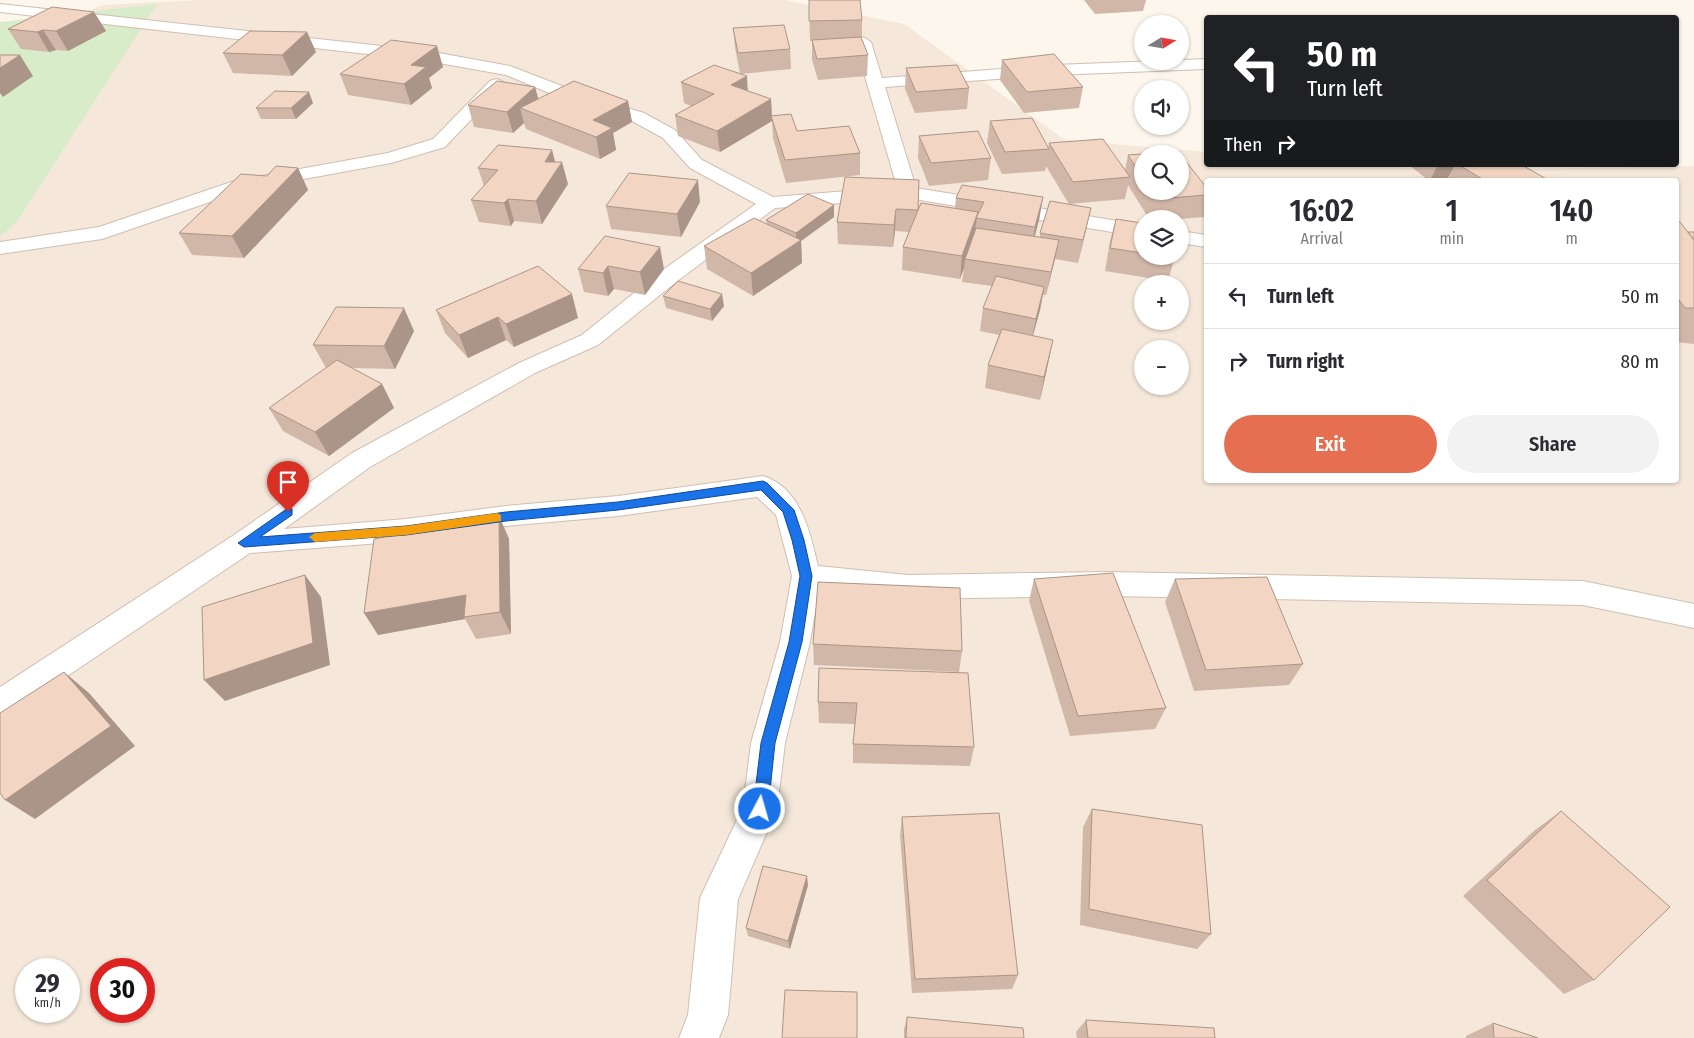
<!DOCTYPE html>
<meta charset="utf-8">
<style>
body{margin:0;font-family:"Fira Sans Condensed",sans-serif;background:#f2f2f3;color:#2b2b33;height:100vh;display:flex;flex-direction:column;font-size:19px;white-space:nowrap}
*{box-sizing:border-box;margin:0}
p{font-size:16px;color:#7c7c81}
.icon{flex:none;width:28px;height:28px;fill:none;stroke:currentColor;stroke-width:2;stroke-linecap:round;stroke-linejoin:round}
.map{position:relative;flex:1;overflow:hidden}
.drawer{position:absolute;left:1204px;top:178px;width:475px;height:305px;display:flex;flex-direction:column;background:#fff;border-radius:5px;box-shadow:0 1px 4px #0004}
.drawer>*{flex:none}
.guide{position:absolute;left:1204px;top:15px;width:475px;height:152px;border-radius:5px;box-shadow:0 1px 4px #0004;background:#202124;color:#fff;overflow:hidden}
.needle{width:32px;rotate:79deg}
.fabs{position:absolute;left:1134px;top:15px;display:grid;gap:10px}
.fabs a{display:grid;place-items:center;width:55px;height:55px;border-radius:50%;background:#fff;box-shadow:0 1px 4px #0004;font-size:25px}
.speed{position:absolute;left:15px;top:958px;display:flex;gap:10px;font-size:25px;font-weight:700;text-align:center}
.speed>*{display:grid;place-content:center;width:65px;height:65px;border-radius:50%;background:#fff;box-shadow:0 1px 4px #0004;line-height:1}
.speed small{font-size:12px;font-weight:400}
.speed .limit{border:8px solid #d22;background:#fff;color:#111}
.pin{position:absolute;display:grid;place-items:center;width:42px;height:42px;color:#fff;margin:-51px -21px;border-radius:50% 50% 50% 0;rotate:-45deg;box-shadow:0 0 5px #0007}
.pin .icon{rotate:45deg}
.me{position:absolute;width:55px;margin:-28px;rotate:6deg;stroke-linejoin:round;filter:drop-shadow(0 0 4px #0008)}
.turn{display:flex;align-items:center;gap:18px;height:105px;padding:0 20px;font-size:22px}
.turn .icon{width:65px;height:65px;stroke-width:2.5}
.turn b{display:block;font-size:35px;line-height:42px}
.then{display:flex;align-items:center;height:48px;padding:0 20px;background:#0003;gap:10px;font-size:19px}
.eta{display:flex;justify-content:space-evenly;align-items:center;height:85px;text-align:center}
.eta b{font-size:30px;font-weight:600;line-height:35px}
.primary-button{display:flex;gap:10px;margin-top:auto;padding:10px 20px}
.primary-button a{flex:1;height:58px;border-radius:30px;background:#e76f51;color:#fff;font-size:20px;font-weight:600;line-height:58px;text-align:center}
.primary-button a+a{background:#f2f2f3;color:#2b2b33}
ul{padding:0;list-style:none}
li{display:flex;align-items:center;gap:15px;height:65px;padding:0 20px;border-top:1px solid #e1e1e2}
li div{flex:1}
li b{display:block;font-size:19px}
li em{font-style:normal}
.map>svg:first-child{display:block}
</style>
<div class="map">
<svg width="1694" height="1038" viewBox="0 0 1694 1038">
<rect width="100%" height="100%" fill="#fdf6ec"/>
<!-- residential -->
<path fill="#f5e8da" fill-rule="evenodd" d="M199 0H784L904 24 1065 140 1206 152V165H1376L1439 170 1694 166V1038H0V46L103 5ZM1142 154H1180V191H1142ZM1206 180H1676V480H1206ZM1142 219H1180V256H1142ZM1142 284H1180V321H1142ZM1142 349H1180V386H1142ZM26 969H69V1011H26ZM101 969H144V1011H101Z"/>
<!-- green -->
<path fill="#d8ecc9" d="M157 4 18 220 0 237V22Z"/>
<g fill="none" stroke-linecap="round" stroke-linejoin="round">
<defs>
<path id="minor" d="M0 4 428 51 510 66 585 95 644 113 675 130 702 160 773 197 897 187 855 42 858 39 863 37 871 42 882 78 1055 65 1206 59V69L1055 75 885 87 916 188 1142 225V237L908 198 775 208 676 282 598 345 535 373 370 467 284 529 406 519 506 506 618 496 763 476C801 488 810 532 818 566L908 575 1107 572 1583 581 1694 604V628L1583 605 1107 596 908 599 819 589 810 642 785 743 777 809 738 899 728 1015 719 1038H679L688 1015 700 898 743 807 751 743 780 642 792 576 776 515 757 497 618 516 506 526 406 541 250 553 11 714 0 718V687L234 535 352 453 519 363 582 335 660 272 756 204 690 168 663 138 632 121 573 103 506 75 428 61 0 12Z
M496 79 502 81 504 84 502 87 445 147 391 163 245 190 102 239 0 254V242L99 227 234 181 388 153 433 139 490 81Z
M1180 231 1206 235V247L1180 243Z"/>
</defs>
<!-- minor casing -->
<use href="#minor" stroke="#d1beb0" stroke-width="2"/>
<!-- minor -->
<use href="#minor" fill="#fff" fill-rule="evenodd"/>
</g>
<!-- wall -->
<path fill="#d1b7a8" d="M809 0 862 20V40L868 55 867 76 818 80 812 60V41H810Z
M1084 0H1146L1143 11 1095 14Z
M94 12 106 31 68 51 56 50 49 52 21 49 8 29Z
M733 28 790 49 791 69 740 74 748 91 771 99 772 116 797 131 860 153V175L786 183 773 138 772 121 720 152 678 136 675 115 691 106 684 103 681 82 740 73 735 48Z
M307 32 316 52 292 76 233 73 223 53Z
M1002 60 1083 87 1079 108 1024 113 1000 80Z
M443 67 429 78 432 88 411 105 348 95 340 74Z
M906 68 969 88 967 109 915 113 905 89Z
M535 87 538 99 628 101 632 122 613 133 616 150 600 159 526 129 524 123 513 133 474 127 468 105Z
M313 103 296 119H261L256 108Z
M990 121 1048 149 1049 143 1125 170 1128 155 1142 154V191H1180L1206 187V215L1205 217 1180 219H1149L1128 185 1125 199 1069 204 1046 166 1045 171 1002 174 987 143Z
M919 136 991 158 988 180 929 186 918 158Z
M552 150 555 162 568 184 542 224 514 221 511 226 479 222 471 200 484 186 478 168Z
M1409 165H1522L1548 180H1447V179L1440 180H1428Z
M298 168 308 190 244 258 192 255 179 233 267 176Z
M919 180 918 212 955 208 956 198 1043 197 1039 220 1035 236 1040 237V233L1091 208 1078 263 1055 259 1046 295H1043L1040 310 1033 336 1048 364 1040 400 985 388 988 365 999 335 980 331 983 308 992 286 962 282 964 268 960 279 902 270 903 247 909 232 895 231 893 247 838 244 837 222Z
M700 202 681 237 611 229 606 206Z
M834 205V217L801 241 802 263 753 296 707 269 704 246 767 224 766 220Z
M1116 219 1142 223V256H1175L1168 281 1105 271 1110 241Z
M1676 222 1688 232H1694V344L1676 342Z
M605 236 664 269 645 295 614 289 608 296 584 292 578 269Z
M663 296 724 306 712 321 666 308Z
M436 310 578 318 514 347 506 340 468 358 445 333Z
M414 331 395 369 352 368 382 384 394 408 329 456 283 431 269 408 327 368H326L313 345Z
M499 516 509 539 511 634 476 639 465 619 378 635Z
M1034 579 1166 708 1155 729 1070 736 1029 601Z
M1175 579 1303 664 1289 685 1194 691 1165 602Z
M813 644 962 651 959 672 814 665Z
M819 668 974 747 970 766 853 763V744L855 724 819 723 818 702Z
M1092 809 1211 934 1197 949 1080 925 1083 827Z
M1561 811 1594 980 1564 994 1463 896 1535 830Z
M902 817 1018 975 1012 989 912 993 900 835Z
M808 885 790 949 748 936 746 928Z
M907 1017 1024 1038H904V1029Z
M1086 1020 1215 1038H1077L1076 1032Z
M1493 1023 1538 1038H1466V1036Z"/>
<!-- shaded-wall -->
<path fill="#aa9588" d="M94 12 106 31 68 51 56 31Z
M43 30 56 50 49 52 37 32Z
M307 32 316 52 292 76 282 55Z
M437 46 443 67 429 78 432 88 411 105 404 84 411 65Z
M20 55 33 76 3 97 0 93V68Z
M747 76 748 97 731 85Z
M535 87 541 108H520L524 123 513 133 507 112Z
M309 92 313 103 296 119 291 108Z
M771 99 772 121 720 152 717 131Z
M628 101 632 122 613 133 616 150 600 159 593 120Z
M552 150 557 170 562 162 568 184 542 224 536 201 545 162Z
M1438 165H1455L1447 179 1430 180Z
M298 168 308 190 244 258 232 236Z
M698 180 700 202 681 237 677 214Z
M1043 197 1039 220 1031 250 1035 227Z
M508 199 514 221 511 226 504 203Z
M834 205V217L801 241 802 263 753 296 751 273 796 243V233Z
M1091 208 1086 230 1078 263 1083 240Z
M896 209 895 231 893 247 894 225Z
M978 212 974 236 965 259 964 268 960 279 962 256Z
M1059 240 1054 263 1046 295 1051 272Z
M660 247 664 269 645 295 640 272Z
M608 266 614 289 608 296 603 273Z
M1044 287 1040 310 1031 342 1036 319Z
M572 294 578 318 514 347 506 324Z
M722 294 724 306 712 321 710 309Z
M404 308 414 331 395 369 384 346Z
M498 317 506 340 468 358 459 335Z
M1053 340 1048 364 1040 400 1044 377Z
M382 384 394 408 329 456 315 432Z
M499 516 509 539 511 634 500 612Z
M305 575 321 597 330 665 225 701 204 680Z
M466 595 464 617 465 619 378 635 364 613Z
M64 672 89 693 135 746 35 819 5 800Z
M807 876 808 885 790 949 788 941Z"/>
<!-- building -->
<path fill="#f3d5c3" stroke="#aa9588" d="M809 0H860L862 20 809 21Z
M52 7 94 12 56 31 43 30 37 32 8 29Z
M784 25 790 49 738 53 733 28Z
M250 31 307 32 282 55 223 53Z
M861 37 868 55 817 59 812 40Z
M391 40 437 46 411 65 426 67 404 84 340 74Z
M1054 54 1083 87 1027 92 1002 60Z
M0 55H20L0 68Z
M714 65 747 76 731 85 771 99 717 131 675 115 714 94 681 82Z
M957 65 969 88 916 92 906 68Z
M497 81 535 87 507 112 468 105Z
M574 81 628 101 593 120 612 128 596 137 520 108Z
M275 91 309 92 291 108H256Z
M791 114 797 131 849 126 860 153 785 160 771 116Z
M1032 118 1049 149 1005 152 990 121Z
M978 131 991 158 931 163 919 136Z
M1103 139 1130 177 1073 182 1049 143Z
M498 145 552 150 545 162H562L536 201 508 199 504 203 471 200 498 170 478 168Z
M1178 151 1180 154H1148Z
M1142 154V177L1128 155Z
M1180 154 1206 187V195L1157 199 1152 191H1180Z
M1459 165H1522L1548 180H1540L1544 179 1538 180H1484Z
M276 166 298 168 232 236 179 233 241 174 267 176Z
M629 173 698 180 677 214 606 206Z
M845 177 919 180 918 210 896 209 894 225 837 222Z
M962 185 1043 197 1035 227 976 218 984 202 956 198Z
M808 194 834 205 796 233 766 220Z
M1050 201 1091 208 1083 240 1040 233Z
M921 203 978 212 962 256 903 247Z
M754 218 801 240 751 273 704 246Z
M1116 219 1142 223V253L1110 248Z
M1676 222H1680L1694 240V308H1685L1676 296Z
M976 228 1059 240 1051 272 965 259Z
M1688 232H1694V240Z
M605 236 660 247 640 272 608 266 603 273 578 269Z
M1164 256H1175V258Z
M538 266 572 294 506 324 498 317 459 335 436 310Z
M996 276 1044 287 1036 319 983 308Z
M678 281 722 294 710 309 663 296Z
M336 307 404 308 384 346 313 345Z
M1002 329 1053 340 1044 377 988 365Z
M337 360 382 384 315 432 269 408Z
M499 516 500 612 464 617 466 595 364 613 374 539Z
M1113 573 1166 708 1078 716 1034 579Z
M305 575 313 643 204 680 202 607Z
M1267 577 1303 664 1206 670 1175 579Z
M818 582 960 588 962 651 813 644Z
M819 668 968 673 974 747 853 744 857 703 818 702Z
M64 672 111 726 5 800 0 793V713Z
M1092 809 1202 825 1211 934 1089 909Z
M1561 811 1670 907 1594 980 1487 880Z
M999 813 1018 975 915 979 902 817Z
M763 866 807 876 788 941 746 928Z
M785 990 857 992V1038H782Z
M907 1017 1023 1028 1024 1038H906Z
M1086 1020 1214 1028 1215 1038H1088Z
M1493 1023 1538 1038H1494Z"/>
<!-- route -->
<path fill="#1a73e8" stroke="#114b97" d="M763 481 767 483 794 510 804 540 812 576 802 642 775 743 768 809 765 814 760 816 755 814 753 809 761 743 789 642 800 576 792 540 783 512 761 490 618 510 506 521 406 535 244 547 238 543 288 508 292 509V515L260 537 406 526 506 512 618 502Z"/>
<!-- slow -->
<path fill="#f59e0b" d="M497 513 501 515V521L406 535 315 542 309 537 315 533 406 526Z"/>
</svg>
<div class="fabs">
<a><svg class="needle" viewBox="-14 -14 28 28"><path d="M0-13l5 13h-10z" fill="#e53935"/><path d="M0 13l5-13h-10z" fill="#7c7c81"/></svg></a>
<a><svg class="icon" aria-label="sound" viewBox="0 0 24 24"><path d="M4 9h4l5-4v14l-5-4H4zM17 9q2 3 0 6"/></svg></a>
<a><svg class="icon" aria-label="search" viewBox="0 0 24 24"><circle cx="10" cy="10" r="6"/><path d="M15 15l6 6"/></svg></a>
<a><svg class="icon" aria-label="layers" viewBox="0 0 24 24"><path d="M12 4l9 5-9 5-9-5zM3 14l9 5 9-5"/></svg></a>
<a>+</a>
<a>−</a>
</div>
<div class="speed"><div>29<small>km/h</small></div><div class="limit">30</div></div>
<div class="pin" style="left:288px;top:512px;background:#d93025"><svg class="icon" aria-label="arrive" viewBox="0 0 24 24"><path d="M6 21V4h12l-3 4 3 4H6"/></svg></div>
<svg class="me" style="left:760px;top:809px" viewBox="-20 -20 40 40"><circle r="17" fill="#1a73e8" stroke="#fff" stroke-width="3"/><path d="M0-11L8 9 0 5-8 9z" fill="#fff"/></svg>
<div class="guide">
<div class="turn"><svg class="icon" aria-label="left" viewBox="0 0 24 24"><path d="M17 20v-9H6M10 6l-5 5 5 5"/></svg><div><b>50 m</b>Turn left</div></div>
<div class="then">Then<svg class="icon" aria-label="right" viewBox="0 0 24 24"><path d="M7 20v-9h11M14 6l5 5-5 5"/></svg></div>
</div>
<section class="drawer">
<div class="eta">
<div><b>16:02</b><p>Arrival</p></div>
<div><b>1</b><p>min</p></div>
<div><b>140</b><p>m</p></div>
</div>
<ul>
<li><svg class="icon" aria-label="left" viewBox="0 0 24 24"><path d="M17 20v-9H6M10 6l-5 5 5 5"/></svg><div><b>Turn left</b></div><em>50 m</em></li>
<li><svg class="icon" aria-label="right" viewBox="0 0 24 24"><path d="M7 20v-9h11M14 6l5 5-5 5"/></svg><div><b>Turn right</b></div><em>80 m</em></li>
</ul>
<div class="primary-button"><a>Exit</a><a>Share</a></div>
</section>
</div>
